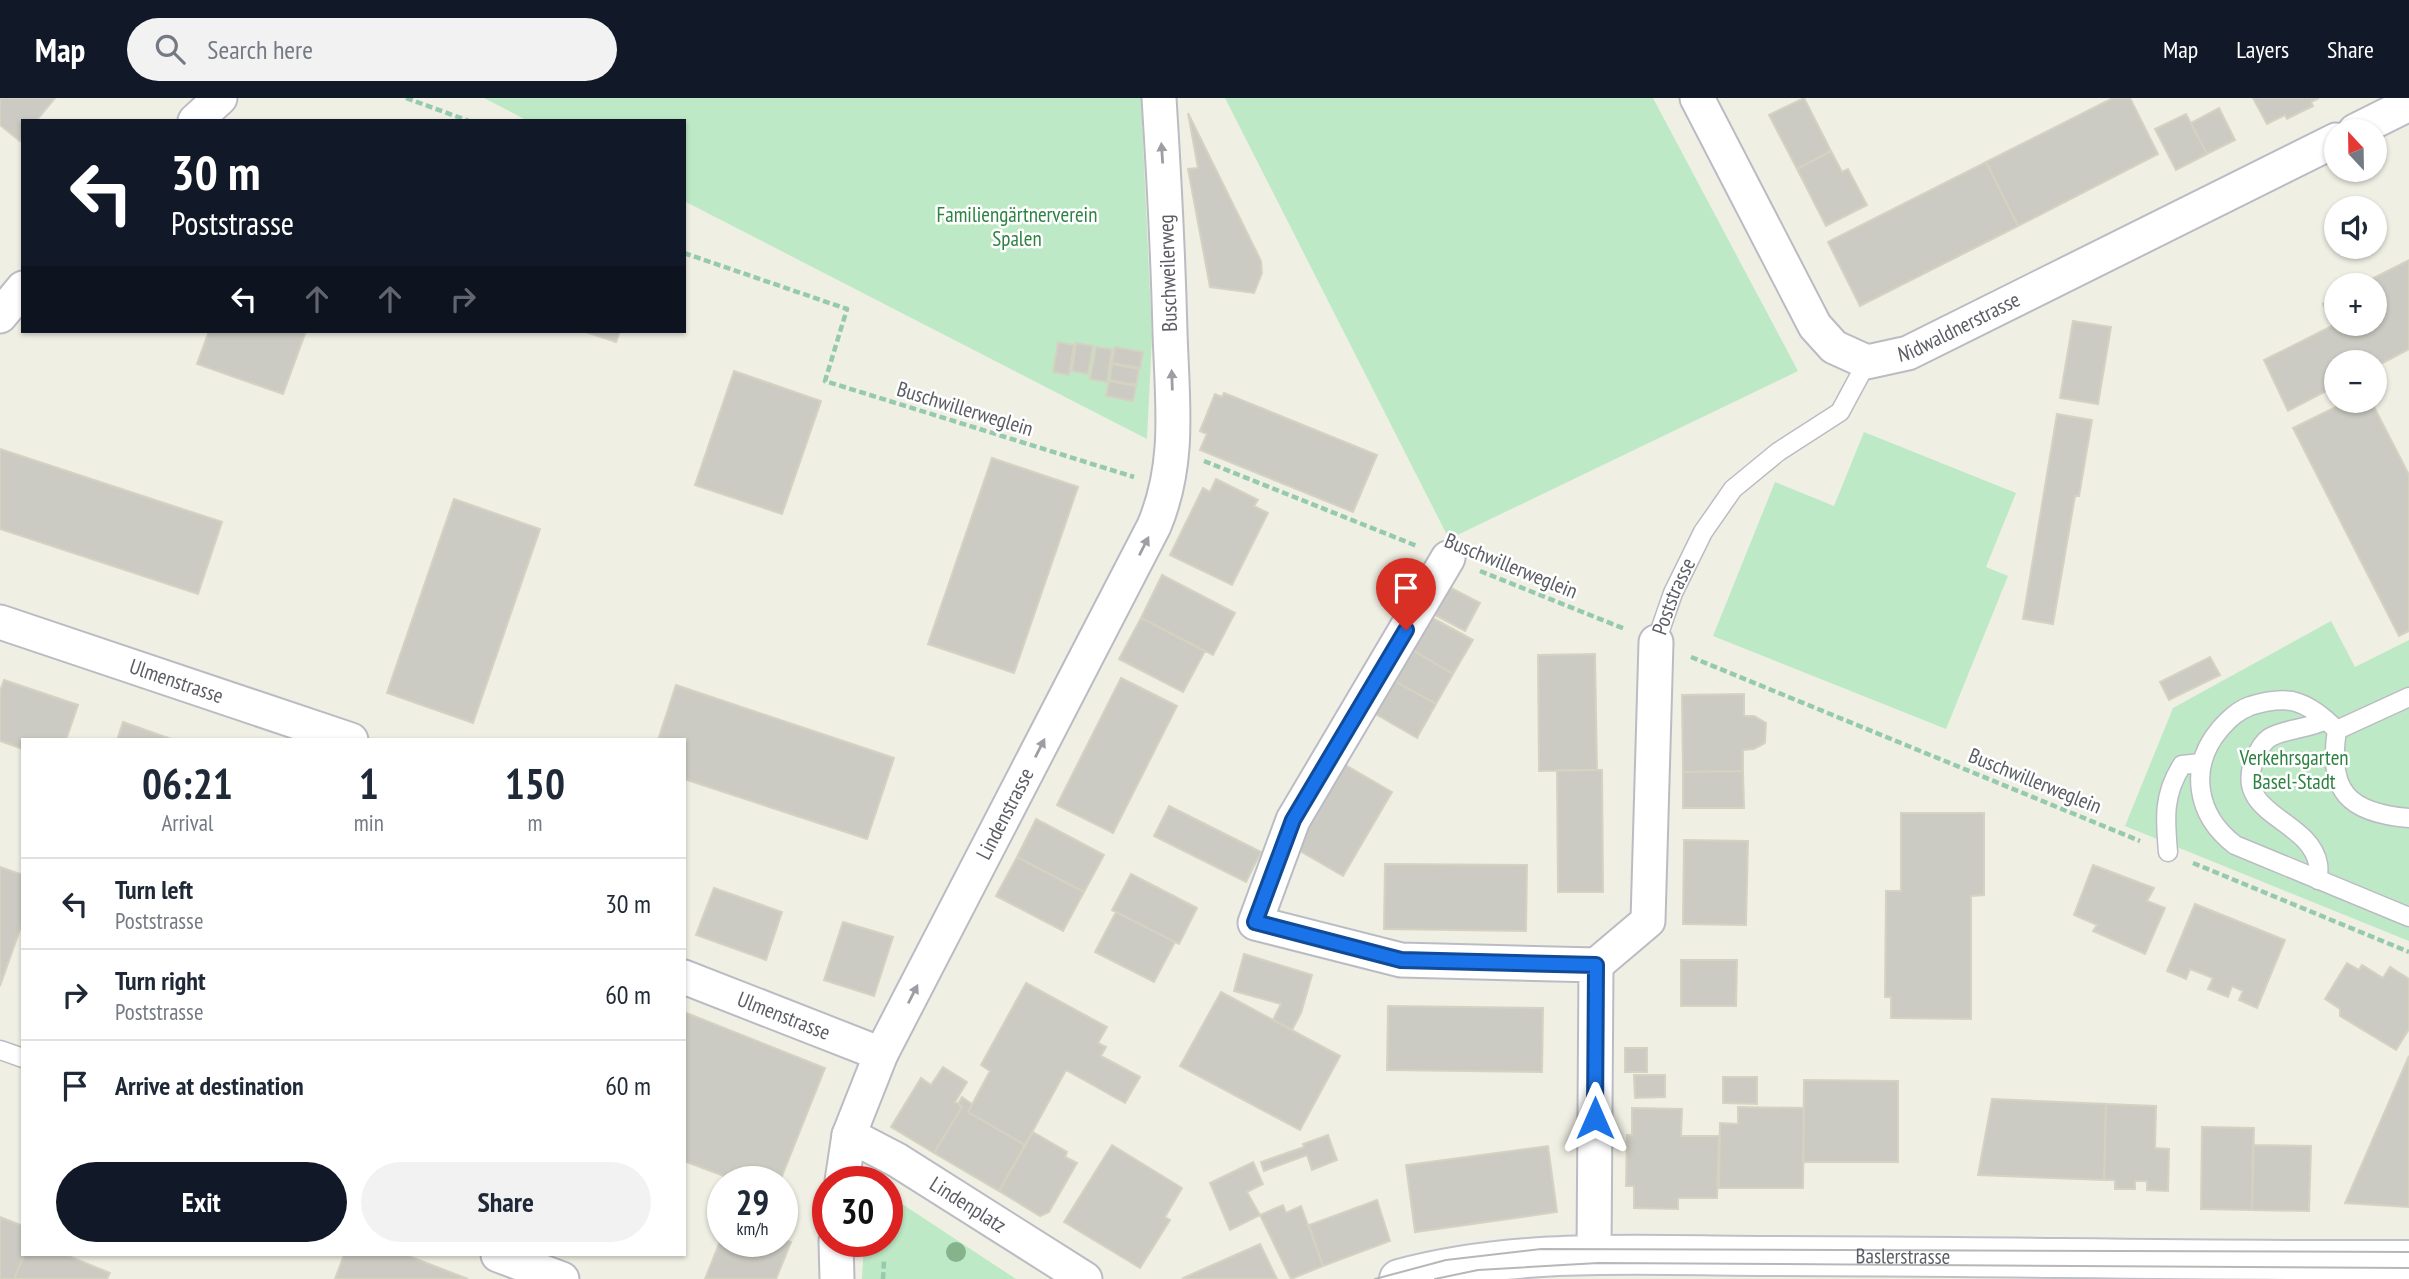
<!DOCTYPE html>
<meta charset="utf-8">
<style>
body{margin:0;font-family:"PT Sans Narrow",sans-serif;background:#f2f2f3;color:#1f2937;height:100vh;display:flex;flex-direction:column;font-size:26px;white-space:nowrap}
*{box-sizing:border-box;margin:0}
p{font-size:23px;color:#747a83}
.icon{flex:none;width:38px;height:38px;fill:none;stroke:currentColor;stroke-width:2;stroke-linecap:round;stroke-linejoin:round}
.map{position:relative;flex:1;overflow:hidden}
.drawer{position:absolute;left:21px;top:640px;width:665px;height:518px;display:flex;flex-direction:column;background:#fff;border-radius:0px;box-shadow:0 2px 5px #0004}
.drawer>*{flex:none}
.top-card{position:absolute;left:21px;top:21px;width:665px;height:214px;border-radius:0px;box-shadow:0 2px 5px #0004;background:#111827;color:#fff;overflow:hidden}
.needle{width:46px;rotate:338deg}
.controls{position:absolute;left:2324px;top:21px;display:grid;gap:14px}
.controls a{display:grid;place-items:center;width:63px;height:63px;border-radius:50%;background:#fff;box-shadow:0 2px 5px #0004;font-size:35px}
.speed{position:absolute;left:707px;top:1068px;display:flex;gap:14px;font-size:35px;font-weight:700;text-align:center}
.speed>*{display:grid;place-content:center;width:91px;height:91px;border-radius:50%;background:#fff;box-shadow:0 2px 5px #0004;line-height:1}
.speed small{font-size:18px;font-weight:400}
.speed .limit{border:10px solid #d22;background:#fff;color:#111}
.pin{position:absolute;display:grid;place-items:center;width:60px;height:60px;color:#fff;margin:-72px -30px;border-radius:50% 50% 50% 0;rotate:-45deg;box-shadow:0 0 7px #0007}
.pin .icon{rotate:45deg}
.me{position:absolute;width:77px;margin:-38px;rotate:0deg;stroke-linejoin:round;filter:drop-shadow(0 0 5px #0008)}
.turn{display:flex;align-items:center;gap:24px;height:147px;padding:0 35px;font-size:32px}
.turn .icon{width:91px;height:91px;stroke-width:2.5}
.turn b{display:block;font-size:49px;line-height:60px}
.lanes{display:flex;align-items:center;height:66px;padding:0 35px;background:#0003;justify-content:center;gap:35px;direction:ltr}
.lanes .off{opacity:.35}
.eta{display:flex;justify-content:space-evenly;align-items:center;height:119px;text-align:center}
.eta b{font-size:42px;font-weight:600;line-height:49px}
.action{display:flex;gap:14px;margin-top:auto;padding:14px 35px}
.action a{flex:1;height:80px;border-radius:42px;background:#111827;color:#fff;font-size:28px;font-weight:600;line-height:80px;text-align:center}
.action a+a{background:#f2f2f3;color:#1f2937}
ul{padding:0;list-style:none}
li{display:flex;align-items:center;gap:21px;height:91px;padding:0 35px;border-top:2px solid #e0e1e3}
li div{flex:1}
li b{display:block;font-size:26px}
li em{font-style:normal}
header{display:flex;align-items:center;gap:42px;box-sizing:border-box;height:98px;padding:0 35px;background:#111827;color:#fff}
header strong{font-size:33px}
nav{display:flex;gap:38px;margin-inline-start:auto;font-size:24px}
.search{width:490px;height:63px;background:#f2f2f3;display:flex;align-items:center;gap:18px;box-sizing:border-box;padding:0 24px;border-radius:38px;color:#747a83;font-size:26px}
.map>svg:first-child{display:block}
</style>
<header>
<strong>Map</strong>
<div class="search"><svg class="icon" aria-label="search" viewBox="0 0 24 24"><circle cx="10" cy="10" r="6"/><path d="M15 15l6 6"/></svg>Search here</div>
<nav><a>Map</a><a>Layers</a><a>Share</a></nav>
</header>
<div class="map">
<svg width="2409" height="1181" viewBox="0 0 2409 1181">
<rect width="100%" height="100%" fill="#efefe4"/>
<!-- green -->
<path fill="#bee9c6" d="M484 0H1141L1152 238 1147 341 684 103V23H528Z
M1225 0H1653L1798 273 1449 441Z
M1864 334 2016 395 1986 469 2008 478 1946 631 1713 538 1775 384 1834 408Z
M2331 523 2355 569 2409 542V843L2125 728 2173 610Z
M887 1099 893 1100 1016 1181H862L864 1143H887Z"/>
<!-- building -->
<path fill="#cccbc3" stroke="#d5d2c1" stroke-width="2" d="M0 0H55L36 23H23V39L20 43 0 27Z
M1804 0 1831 53 1797 71 1769 17Z
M2113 0H2130L2158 56 2018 128 1986 64Z
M2253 0H2319L2311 4 2313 8 2287 21 2285 17 2267 26Z
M2219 10 2235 42 2207 56 2191 25Z
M1188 15 1261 163 1262 175 1254 195 1210 189 1188 71 1198 70Z
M2186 16 2207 56 2176 72 2155 31Z
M1831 53 1842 74 1848 71 1867 107 1826 128 1797 71Z
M1986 64 2018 128 1860 208 1828 144Z
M2409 162V251L2375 269V264H2336V288L2288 313 2264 262 2334 227 2323 206 2336 199V226H2375V187H2360Z
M2073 223 2111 229 2098 306 2060 300Z
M209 233H306L283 296 197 266Z
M583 233H620L616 244Z
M1058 244 1074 247 1069 277 1053 274Z
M1076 245 1093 248 1088 276 1072 273Z
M1096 249 1112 251 1107 284 1090 281Z
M1115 249 1143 254 1140 270 1112 265Z
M1112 266 1139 271 1136 287 1110 282Z
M734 273 821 303 782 416 695 387Z
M1109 283 1136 288 1133 303 1106 298Z
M1224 295 1377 357 1353 414 1200 352 1207 336 1200 333 1215 296 1222 299Z
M2348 303H2371L2409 377V533L2399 538 2293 330Z
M2057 316 2092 322 2079 398H2075L2053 526 2023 521Z
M0 351 222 424 198 496 0 431Z
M992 360 1078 389 1014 575 928 546Z
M1216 381 1258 402 1254 408 1268 415 1232 487 1170 457 1203 390 1210 394Z
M454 401 540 431 473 625 387 595Z
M1162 477 1235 515 1213 557 1141 520Z
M1449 489 1480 505 1465 533 1435 517Z
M1427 517 1473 542 1453 576 1409 550Z
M1141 520 1205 553 1183 594 1119 561Z
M1409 550 1453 576 1436 606 1391 581Z
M1595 556 1597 672 1539 673 1538 557Z
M2210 559 2220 577 2169 602 2160 584Z
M1121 580 1177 608 1113 735 1057 707Z
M1391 581 1436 606 1417 640 1372 614Z
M4 582 78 607 66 642H23V651L0 643V593Z
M676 587 894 660 867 741 684 681V642H658Z
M1744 596V618H1754L1766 625 1765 645 1754 651 1743 652V673L1683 674 1682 597Z
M123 624 174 642H117Z
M1342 665 1392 694 1343 778 1293 749Z
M1557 672H1602L1603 794H1558Z
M1743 673 1744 710H1683V674Z
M1169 708 1261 754 1246 784 1154 738Z
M1901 715H1984V797L1971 798V921L1891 920V899H1885L1886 793H1901Z
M1036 721 1104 757 1084 794 1017 759Z
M1684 742 1748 743 1746 827 1683 826Z
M1017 759 1084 794 1063 833 996 798Z
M1385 766 1527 767 1526 833 1384 831Z
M2093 767 2154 790 2147 803 2165 810 2145 856 2093 833 2097 827 2074 817Z
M0 769 23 777V823L0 888Z
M1131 776 1197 810 1179 846 1112 812Z
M714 790 782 814 766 862 696 837Z
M2195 806 2285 842 2257 910 2239 902 2243 893 2232 888 2228 899 2208 891 2213 880 2190 871 2186 881 2167 873Z
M1116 814 1175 844 1154 884 1095 854Z
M843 824 893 839 874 898 824 882Z
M1244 856 1312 877 1301 915 1292 932 1273 922 1281 906 1234 893Z
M1681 862H1737L1736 908H1681Z
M2347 865 2359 872 2362 867 2383 880 2390 869 2409 881V931L2396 952 2340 918V911L2325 901Z
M1026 885 1107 929 1098 945 1106 949 1101 958 1140 979 1125 1005 1066 972 1025 1047 968 1014 990 973 981 967Z
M1221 894 1340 958 1300 1032 1180 968Z
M1388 908 1543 910 1542 974 1387 972Z
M684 914 825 970 780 1083H737L684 1063Z
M1625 950H1647V974H1625Z
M2409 958V1109L2345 1105Z
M943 969 967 984 955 1004 962 1009 934 1055 891 1029 921 980 931 987Z
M1634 977H1665V999L1635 1000Z
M1723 979H1757V1006L1723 1005Z
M1804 982 1898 983V1064H1803Z
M962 999 972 1006 968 1014 1025 1047 999 1093 934 1055 962 1009 958 1006Z
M1992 1001 2106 1006 2104 1082 1978 1077Z
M2106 1006 2156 1008 2155 1050 2169 1051 2168 1093 2147 1092V1083H2135V1091H2115V1082H2104Z
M1738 1009 1804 1010 1803 1090H1719L1720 1025 1738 1026Z
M1632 1010 1682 1011 1681 1038H1719L1717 1100H1678V1111L1634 1110V1088H1626L1627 1037H1632Z
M2202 1029 2254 1030 2252 1112 2201 1111Z
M1033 1034 1067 1054 1065 1059 1077 1065 1049 1114 1040 1118 999 1093Z
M1328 1037 1337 1062 1312 1072 1307 1057 1264 1073 1261 1064 1304 1049 1303 1046Z
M1112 1047 1182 1090 1165 1119 1170 1122 1140 1170 1064 1124Z
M2253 1047 2311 1048 2309 1113 2252 1112Z
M1548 1048 1557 1114 1415 1134 1406 1067Z
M1253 1064 1263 1086 1247 1094 1260 1117 1230 1132 1210 1085Z
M1377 1102 1390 1143 1323 1168 1309 1127Z
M1283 1107 1286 1115 1301 1108 1323 1168 1291 1181 1260 1117Z
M0 1119 23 1128 24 1157 14 1181H0Z
M723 1136V1143H782V1141L791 1144 776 1181H705Z
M1260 1146 1277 1181H1184L1183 1180Z
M24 1157H66L110 1175 107 1181H14Z
M344 1157H406L468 1181H335Z"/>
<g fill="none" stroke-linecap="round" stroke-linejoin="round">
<defs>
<g id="service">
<path id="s1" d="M1656 544 1673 495 1703 434 1733 391 1778 354 1840 314 1867 264"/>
<path d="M2409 599 2337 632C2324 620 2310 607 2292 603 2278 601 2263 604 2250 608 2237 613 2229 621 2220 631 2188 669 2196 717 2235 747L2409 819"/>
<path d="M2337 632C2327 694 2349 715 2409 720"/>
<path d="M2168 754C2165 720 2163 697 2182 667L2201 665"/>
<path d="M2318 782C2318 777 2319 771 2318 766 2310 721 2233 717 2254 663 2257 655 2262 645 2269 640 2283 631 2308 631 2326 622"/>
<path d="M0 952 23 960"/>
</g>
<g id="minor">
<path id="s2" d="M1697 0 1815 228 1834 249 1867 264 1908 255 2336 42"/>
<path d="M195 23 220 0"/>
<path d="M2355 33 2409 6"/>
<path d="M0 218 23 190"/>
<path d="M1448 460 1293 722 1255 825 1401 862 1596 867 1594 1158"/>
<path id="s3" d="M0 524 351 642"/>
<path d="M1596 867 1648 823 1656 544"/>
<path id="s4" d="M684 879 881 956"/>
<path id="s5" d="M849 1037 897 1062 1085 1181"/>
<path id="s6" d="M842 1083 849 1037 881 956 1154 428C1181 364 1172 302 1170 234 1168 156 1164 78 1159 0"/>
<path d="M836 1143 837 1181"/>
<path d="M498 1157 562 1181"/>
</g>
<g id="secondary">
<path id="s7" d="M1399 1181C1520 1148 1649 1158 1773 1158 1985 1158 2197 1163 2409 1162"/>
</g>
</defs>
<!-- service casing -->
<use href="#service" stroke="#bbbcc3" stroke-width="21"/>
<!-- minor casing -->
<use href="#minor" stroke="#bbbcc3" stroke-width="37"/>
<!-- secondary casing -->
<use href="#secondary" stroke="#bec0c8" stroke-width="42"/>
<!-- path -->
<path stroke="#96caaf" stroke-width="4.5" stroke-dasharray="7 3.5" stroke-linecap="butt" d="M406 0 469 23
M684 155 847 211 825 283 1134 379
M1204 363 1417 448
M1480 473 1625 531
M1691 559 2140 743
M2193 765 2409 854
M883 1181 884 1163"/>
<!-- service -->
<use href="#service" stroke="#fff" stroke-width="18"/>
<!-- minor -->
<use href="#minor" stroke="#fff" stroke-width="33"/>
<!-- secondary -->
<use href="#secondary" stroke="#fff" stroke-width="38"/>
<!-- tram -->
<path stroke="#b7b7b8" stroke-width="2" d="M1375 1181 1446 1162 1541 1151 2409 1154
M1435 1181 1478 1172 1598 1165 2409 1170"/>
</g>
<!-- trees -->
<circle fill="#85b38b" cx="956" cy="1154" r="10"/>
<!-- one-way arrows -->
<defs><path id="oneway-solid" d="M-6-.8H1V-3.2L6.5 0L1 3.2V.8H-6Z" transform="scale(1.75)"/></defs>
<g fill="#9d9ea3">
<use href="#oneway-solid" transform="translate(1162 55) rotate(-94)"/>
<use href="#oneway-solid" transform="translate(1172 282) rotate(-92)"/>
<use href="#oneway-solid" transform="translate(1144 448) rotate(-63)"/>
<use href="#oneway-solid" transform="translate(1040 650) rotate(-63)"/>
<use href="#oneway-solid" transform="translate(913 896) rotate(-63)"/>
</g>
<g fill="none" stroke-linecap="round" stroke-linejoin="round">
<defs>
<path id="route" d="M1406 532 1293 722 1255 824 1401 862 1596 867 1595 1020"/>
</defs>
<!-- route casing -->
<use href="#route" stroke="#114b97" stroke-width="18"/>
<!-- route -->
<use href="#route" stroke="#1a73e8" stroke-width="12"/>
</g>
<g text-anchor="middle" stroke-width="5" stroke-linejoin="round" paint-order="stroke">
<!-- park labels -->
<g font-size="21" fill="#2e8242" stroke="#fff">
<text x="1017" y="124">Familiengärtnerverein<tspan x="1017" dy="24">Spalen</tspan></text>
<text x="2294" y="667">Verkehrsgarten<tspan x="2294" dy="24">Basel-Stadt</tspan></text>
</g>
<!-- street labels -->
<g font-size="21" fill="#5c5e65" stroke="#fff">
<text transform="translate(1168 175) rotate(-92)" y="7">Buschweilerweg</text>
<text dy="7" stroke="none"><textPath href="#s2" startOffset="420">Nidwaldnerstrasse</textPath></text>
<text transform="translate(965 311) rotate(17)" y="7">Buschwillerweglein</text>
<text transform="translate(1511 468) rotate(22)" y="7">Buschwillerweglein</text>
<text dy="7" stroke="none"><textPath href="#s1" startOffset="49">Poststrasse</textPath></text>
<text dy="7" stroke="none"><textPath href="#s3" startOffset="186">Ulmenstrasse</textPath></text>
<text transform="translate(2035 683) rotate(22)" y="7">Buschwillerweglein</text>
<text dy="7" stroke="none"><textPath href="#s6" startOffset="404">Lindenstrasse</textPath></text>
<text dy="7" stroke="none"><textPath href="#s4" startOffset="107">Ulmenstrasse</textPath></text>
<text dy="7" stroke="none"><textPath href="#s5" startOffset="138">Lindenplatz</textPath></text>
<text dy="7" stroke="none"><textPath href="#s7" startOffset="506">Baslerstrasse</textPath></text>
</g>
</g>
</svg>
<div class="controls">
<a><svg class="needle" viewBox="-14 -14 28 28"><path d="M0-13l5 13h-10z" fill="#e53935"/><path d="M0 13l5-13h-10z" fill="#747a83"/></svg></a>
<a><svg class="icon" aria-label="sound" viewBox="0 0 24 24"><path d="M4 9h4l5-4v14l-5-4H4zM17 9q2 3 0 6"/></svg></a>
<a>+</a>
<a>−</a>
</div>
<div class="speed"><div>29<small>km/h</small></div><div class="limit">30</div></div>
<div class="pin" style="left:1406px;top:532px;background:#d93025"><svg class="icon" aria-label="arrive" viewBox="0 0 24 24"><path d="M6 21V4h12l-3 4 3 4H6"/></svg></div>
<svg class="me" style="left:1595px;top:1020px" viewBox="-20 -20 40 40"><path d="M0-17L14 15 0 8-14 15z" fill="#1a73e8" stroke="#fff" stroke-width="4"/></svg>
<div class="top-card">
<div class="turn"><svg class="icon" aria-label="left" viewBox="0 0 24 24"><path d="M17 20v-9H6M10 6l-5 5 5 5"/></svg><div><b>30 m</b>Poststrasse</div></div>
<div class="lanes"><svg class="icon" aria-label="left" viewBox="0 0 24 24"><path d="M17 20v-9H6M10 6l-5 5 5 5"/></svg><svg class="icon off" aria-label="ahead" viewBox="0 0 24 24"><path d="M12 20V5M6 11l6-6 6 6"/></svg><svg class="icon off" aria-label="ahead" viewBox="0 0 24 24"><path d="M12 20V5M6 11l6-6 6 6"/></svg><svg class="icon off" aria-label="right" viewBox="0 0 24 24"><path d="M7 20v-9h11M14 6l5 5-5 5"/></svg></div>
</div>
<section class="drawer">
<div class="eta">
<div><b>06:21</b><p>Arrival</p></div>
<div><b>1</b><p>min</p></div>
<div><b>150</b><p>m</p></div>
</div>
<ul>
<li><svg class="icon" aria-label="left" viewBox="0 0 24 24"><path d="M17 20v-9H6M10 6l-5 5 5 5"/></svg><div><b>Turn left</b><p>Poststrasse</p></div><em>30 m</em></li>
<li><svg class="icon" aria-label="right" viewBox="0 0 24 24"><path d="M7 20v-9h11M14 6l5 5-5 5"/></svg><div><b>Turn right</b><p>Poststrasse</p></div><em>60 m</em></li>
<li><svg class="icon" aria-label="arrive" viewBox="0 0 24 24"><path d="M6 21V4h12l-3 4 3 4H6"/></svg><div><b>Arrive at destination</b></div><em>60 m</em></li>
</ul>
<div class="action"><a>Exit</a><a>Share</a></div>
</section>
</div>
